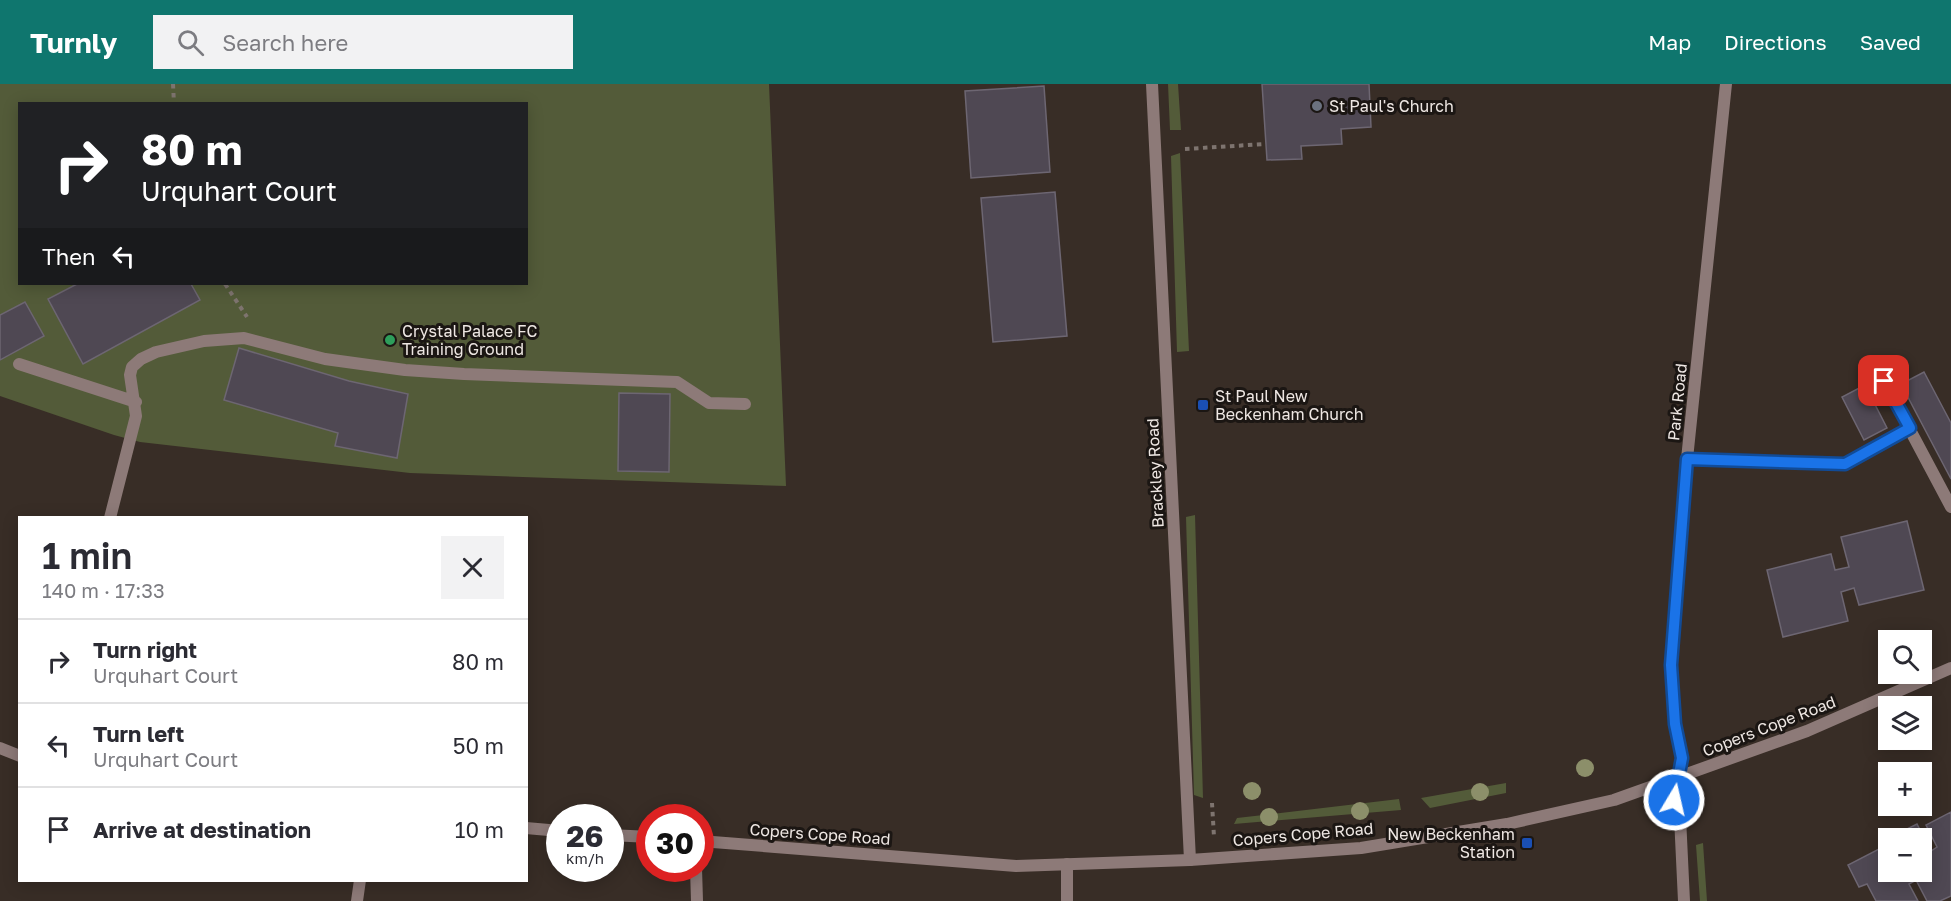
<!DOCTYPE html>
<meta charset="utf-8">
<style>
body{margin:0;font-family:"Golos Text",sans-serif;background:#f2f2f3;color:#2b2b33;height:100vh;display:flex;flex-direction:column;font-size:22px;white-space:nowrap}
*{box-sizing:border-box;margin:0}
p{font-size:20px;color:#7c7c81}
.icon{flex:none;width:33px;height:33px;fill:none;stroke:currentColor;stroke-width:2;stroke-linecap:round;stroke-linejoin:round}
.map{position:relative;flex:1;overflow:hidden}
.sheet{position:absolute;left:18px;top:432px;width:510px;height:366px;display:flex;flex-direction:column;background:#fff;border-radius:0px;box-shadow:0 3px 15px #0003}
.sheet>*{flex:none}
.top-card{position:absolute;left:18px;top:18px;width:510px;height:183px;border-radius:0px;box-shadow:0 3px 15px #0003;background:#202124;color:#fff;overflow:hidden}
.tools{position:absolute;left:1878px;top:546px;display:grid;gap:12px}
.tools a{display:grid;place-items:center;width:54px;height:54px;border-radius:0px;background:#fff;box-shadow:0 3px 15px #0003;font-size:30px}
.speed{position:absolute;left:546px;top:720px;display:flex;gap:12px;font-size:30px;font-weight:700;text-align:center}
.speed>*{display:grid;place-content:center;width:78px;height:78px;border-radius:50%;background:#fff;box-shadow:0 3px 15px #0003;line-height:1}
.speed small{font-size:15px;font-weight:400}
.speed .limit{border:9px solid #d22;background:#fff;color:#111}
.pin{position:absolute;display:grid;place-items:center;width:51px;height:51px;color:#fff;margin:-26px;border-radius:12px;box-shadow:0 3px 9px #0006}
.me{position:absolute;width:66px;margin:-33px;rotate:9deg;stroke-linejoin:round;filter:drop-shadow(0 0 4px #0008)}
.turn{display:flex;align-items:center;gap:21px;height:126px;padding:0 24px;font-size:27px}
.turn .icon{width:78px;height:78px;stroke-width:2.5}
.turn b{display:block;font-size:42px;line-height:51px}
.then{display:flex;align-items:center;height:57px;padding:0 24px;background:#0003;gap:12px;font-size:22px}
.round{display:grid;place-items:center;flex:none;width:63px;height:63px;border-radius:0px;background:#f2f2f3}
.head{display:flex;align-items:center;justify-content:space-between;height:102px;padding:0 24px}
h1{font-size:36px;font-weight:600;line-height:45px}
ul{padding:0;list-style:none}
li{display:flex;align-items:center;gap:18px;height:84px;padding:0 24px;border-top:2px solid #e1e1e2}
li div{flex:1}
li b{display:block;font-size:22px}
li em{font-style:normal}
header{display:flex;align-items:center;gap:36px;box-sizing:border-box;height:84px;padding:0 30px;background:#0f766e;color:#fff}
header strong{font-size:28px}
nav{display:flex;gap:33px;margin-inline-start:auto;font-size:21px}
.search{width:420px;height:54px;background:#f2f2f3;display:flex;align-items:center;gap:15px;box-sizing:border-box;padding:0 21px;border-radius:0px;color:#7c7c81;font-size:22px}
.map>svg:first-child{display:block}
</style>
<header>
<strong>Turnly</strong>
<div class="search"><svg class="icon" aria-label="search" viewBox="0 0 24 24"><circle cx="10" cy="10" r="6"/><path d="M15 15l6 6"/></svg>Search here</div>
<nav><a>Map</a><a>Directions</a><a>Saved</a></nav>
</header>
<div class="map">
<svg width="1951" height="817" viewBox="0 0 1951 817">
<rect width="100%" height="100%" fill="#382d26"/>
<!-- green -->
<path fill="#535b39" fill-rule="evenodd" d="M0 0H769L786 402 410 389 140 358 114 351 0 312ZM20 20H526V200H20Z
M1168 0H1178L1181 46H1170Z
M1180 69 1189 267 1177 268 1171 72Z
M1195 431 1203 714 1194 711 1186 433Z
M1506 699V709L1430 724 1421 714Z
M1399 715 1401 726 1234 740 1237 734Z
M1703 759 1707 817H1700L1696 761Z"/>
<!-- building -->
<path fill="#4f4853" stroke="#6d6672" stroke-width="1.5" d="M1262 0H1369L1371 43 1341 45 1342 60 1301 62 1302 75 1267 76Z
M1044 2 1050 88 971 94 965 7Z
M1055 108 1067 252 993 258 981 114Z
M77 200H191L200 216 83 280 48 215Z
M25 218 44 252 0 276V231Z
M239 264 349 297 408 310 397 374 335 362 338 349 224 316Z
M1924 288 1951 339V395L1901 300Z
M1865 301 1887 344 1864 356 1842 313Z
M619 309 670 310 669 388 618 387Z
M1907 437 1924 506 1859 521 1854 504 1841 508 1848 537 1783 553 1767 486 1831 470 1835 486 1849 483 1841 453Z
M1951 728V812L1940 817H1927L1916 796 1909 800 1918 817H1876L1867 800 1859 803 1848 781 1887 761 1885 756 1888 755V788H1922V754H1889L1917 740 1931 767 1937 763 1926 741Z"/>
<g fill="none" stroke-linecap="round" stroke-linejoin="round">
<!-- path -->
<path stroke="#7e746f" stroke-width="4" stroke-dasharray="4.5 4.5" stroke-linecap="butt" d="M173 0 174 20
M1185 65 1265 60
M225 200 247 233
M1212 719 1214 753"/>
<!-- service -->
<path stroke="#8d7a78" stroke-width="12" d="M19 280 136 318
M110 434 136 332 130 291 132 283 141 275 156 268 204 257 244 254 325 275 405 286 464 290 677 298 709 319 745 320"/>
<!-- minor -->
<path stroke="#8d7a78" stroke-width="12" d="M1152 0 1190 776
M1884 297 1951 423
M1687 375 1845 380 1910 344
M696 784 697 817
M357 817 360 796
M1067 817V780
M1684 817 1680 733 1674 716 1682 674 1675 641 1671 581 1687 375 1726 0"/>
<!-- tertiary -->
<path stroke="#8d7a78" stroke-width="12" d="M0 664 20 672
M526 744 560 747
M610 751 650 753
M700 757 1016 782 1190 776 1361 764 1507 740 1614 716 1807 647 1951 584"/>
</g>
<!-- trees -->
<g fill="#8c8f6a">
<circle cx="1585" cy="684" r="9"/>
<circle cx="1252" cy="707" r="9"/>
<circle cx="1480" cy="708" r="9"/>
<circle cx="1360" cy="727" r="9"/>
<circle cx="1269" cy="733" r="9"/>
</g>
<g fill="none" stroke-linecap="round" stroke-linejoin="round">
<defs>
<path id="route" d="M1674 716 1682 674 1675 640 1671 581 1687 375 1845 380 1910 344 1884 297"/>
</defs>
<!-- route casing -->
<use href="#route" stroke="#114b97" stroke-width="15"/>
<!-- route -->
<use href="#route" stroke="#1a73e8" stroke-width="10"/>
</g>
<!-- markers -->
<circle fill="#6b7280" stroke="#1b1613" stroke-width="2" cx="1317" cy="22" r="6"/>
<circle fill="#2e9e5b" stroke="#1b1613" stroke-width="2" cx="390" cy="256" r="6"/>
<g fill="#1a4fb4" stroke="#1b1613" stroke-width="2">
<rect x="1197" y="315" width="12" height="12" rx="3"/>
<rect x="1521" y="753" width="12" height="12" rx="3"/>
</g>
<g text-anchor="middle" stroke-width="6" stroke-linejoin="round" paint-order="stroke">
<!-- poi labels -->
<g font-size="16" fill="#eee7e3" stroke="#1b1613" text-anchor="start">
<text x="1329" y="28">St Paul's Church</text>
<text x="402" y="253">Crystal Palace FC<tspan x="402" dy="18">Training Ground</tspan></text>
<text x="1215" y="318">St Paul New<tspan x="1215" dy="18">Beckenham Church</tspan></text>
<text x="1515" y="756" text-anchor="end">New Beckenham<tspan x="1515" dy="18">Station</tspan></text>
</g>
<!-- street labels -->
<g font-size="16" fill="#eee7e3" stroke="#1b1613">
<text transform="translate(1677 318) rotate(-84)" y="6">Park Road</text>
<text transform="translate(1155 389) rotate(-93)" y="6">Brackley Road</text>
<text transform="translate(1769 642) rotate(-21)" y="6">Copers Cope Road</text>
<text transform="translate(820 750) rotate(4)" y="6">Copers Cope Road</text>
<text transform="translate(1303 750) rotate(-5)" y="6">Copers Cope Road</text>
</g>
</g>
</svg>
<div class="tools">
<a><svg class="icon" aria-label="search" viewBox="0 0 24 24"><circle cx="10" cy="10" r="6"/><path d="M15 15l6 6"/></svg></a>
<a><svg class="icon" aria-label="layers" viewBox="0 0 24 24"><path d="M12 4l9 5-9 5-9-5zM3 14l9 5 9-5"/></svg></a>
<a>+</a>
<a>−</a>
</div>
<div class="speed"><div>26<small>km/h</small></div><div class="limit">30</div></div>
<div class="pin" style="left:1884px;top:297px;background:#d93025"><svg class="icon" aria-label="arrive" viewBox="0 0 24 24"><path d="M6 21V4h12l-3 4 3 4H6"/></svg></div>
<svg class="me" style="left:1674px;top:716px" viewBox="-20 -20 40 40"><circle r="17" fill="#1a73e8" stroke="#fff" stroke-width="3"/><path d="M0-11L8 9 0 5-8 9z" fill="#fff"/></svg>
<div class="top-card">
<div class="turn"><svg class="icon" aria-label="right" viewBox="0 0 24 24"><path d="M7 20v-9h11M14 6l5 5-5 5"/></svg><div><b>80 m</b>Urquhart Court</div></div>
<div class="then">Then<svg class="icon" aria-label="left" viewBox="0 0 24 24"><path d="M17 20v-9H6M10 6l-5 5 5 5"/></svg></div>
</div>
<section class="sheet">
<div class="head"><div><h1>1 min</h1><p>140 m · 17:33</p></div><a class="round"><svg class="icon" aria-label="close" viewBox="0 0 24 24"><path d="M6 6l12 12M18 6L6 18"/></svg></a></div>
<ul>
<li><svg class="icon" aria-label="right" viewBox="0 0 24 24"><path d="M7 20v-9h11M14 6l5 5-5 5"/></svg><div><b>Turn right</b><p>Urquhart Court</p></div><em>80 m</em></li>
<li><svg class="icon" aria-label="left" viewBox="0 0 24 24"><path d="M17 20v-9H6M10 6l-5 5 5 5"/></svg><div><b>Turn left</b><p>Urquhart Court</p></div><em>50 m</em></li>
<li><svg class="icon" aria-label="arrive" viewBox="0 0 24 24"><path d="M6 21V4h12l-3 4 3 4H6"/></svg><div><b>Arrive at destination</b></div><em>10 m</em></li>
</ul>
</section>
</div>
